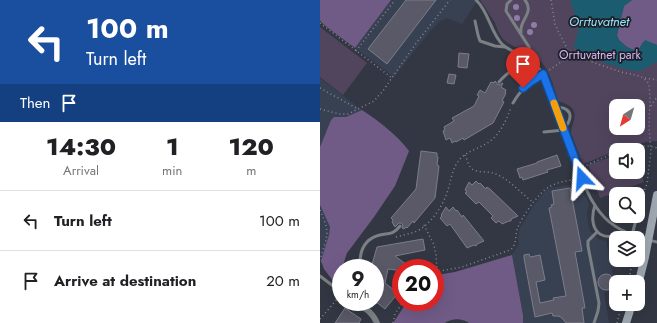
<!DOCTYPE html>
<style>
body{margin:0;font-family:Jost,sans-serif;background:#f2f2f2;color:#202124;height:100vh;display:flex;flex-direction:column;font-size:15px;white-space:nowrap}
*{box-sizing:border-box;margin:0}
p{font-size:13px;color:#757577}
.icon{flex:none;width:22px;height:22px;fill:none;stroke:currentColor;stroke-width:2;stroke-linecap:round;stroke-linejoin:round}
.map{position:relative;flex:1;overflow:hidden}
.sheet{display:flex;flex-direction:column;background:#fff;width:320px}
.sheet>*{flex:none}
.top-card{background:#1a4fa0;color:#fff;overflow:hidden}
.needle{width:26px;rotate:217deg}
.tools{position:absolute;left:289px;top:99px;display:grid;gap:8px}
.tools a{display:grid;place-items:center;width:36px;height:36px;border-radius:8px;background:#fff;box-shadow:0 4px 16px #0002;font-size:20px}
.speed{position:absolute;left:12px;top:259px;display:flex;gap:8px;font-size:20px;font-weight:700;text-align:center}
.speed>*{display:grid;place-content:center;width:52px;height:52px;border-radius:50%;background:#fff;box-shadow:0 4px 16px #0002;line-height:1}
.speed small{font-size:10px;font-weight:400}
.speed .limit{border:6px solid #d22;background:#fff;color:#111}
.pin{position:absolute;display:grid;place-items:center;width:34px;height:34px;color:#fff;margin:-41px -17px;border-radius:50% 50% 50% 0;rotate:-45deg;box-shadow:0 0 4px #0007}
.pin .icon{rotate:45deg}
.me{position:absolute;width:44px;margin:-22px;rotate:340deg;stroke-linejoin:round;filter:drop-shadow(0 0 3px #0008)}
.turn{display:flex;align-items:center;gap:14px;height:84px;padding:0 20px;font-size:18px}
.turn .icon{width:52px;height:52px;stroke-width:2.5}
.turn b{display:block;font-size:28px;line-height:34px}
.then{display:flex;align-items:center;height:38px;padding:0 20px;background:#0003;gap:8px;font-size:15px}
.eta{display:flex;justify-content:space-evenly;align-items:center;height:68px;text-align:center}
.eta b{font-size:24px;font-weight:800;line-height:28px}
ul{padding:0;list-style:none}
li{display:flex;align-items:center;gap:12px;height:60px;padding:0 20px;border-top:1px solid #e0e0e0}
li div{flex:1}
li b{display:block;font-size:15px}
li em{font-style:normal}
main{display:flex;flex:1;min-height:0}
.map>svg:first-child{display:block}
</style>
<main>
<section class="sheet">
<div class="top-card">
<div class="turn"><svg class="icon" aria-label="left" viewBox="0 0 24 24"><path d="M17 20v-9H6M10 6l-5 5 5 5"/></svg><div><b>100 m</b>Turn left</div></div>
<div class="then">Then<svg class="icon" aria-label="arrive" viewBox="0 0 24 24"><path d="M6 21V4h12l-3 4 3 4H6"/></svg></div>
</div>
<div class="eta">
<div><b>14:30</b><p>Arrival</p></div>
<div><b>1</b><p>min</p></div>
<div><b>120</b><p>m</p></div>
</div>
<ul>
<li><svg class="icon" aria-label="left" viewBox="0 0 24 24"><path d="M17 20v-9H6M10 6l-5 5 5 5"/></svg><div><b>Turn left</b></div><em>100 m</em></li>
<li><svg class="icon" aria-label="arrive" viewBox="0 0 24 24"><path d="M6 21V4h12l-3 4 3 4H6"/></svg><div><b>Arrive at destination</b></div><em>20 m</em></li>
</ul>
</section>
<div class="map">
<svg width="337" height="323" viewBox="0 0 337 323">
<rect width="100%" height="100%" fill="#323743"/>
<!-- built -->
<path fill="#384152" d="M71 0H158L142 24 127 18 119 22 111 30 74 77 35 48Z
M0 78 42 110 26 117H14L11 120 0 147Z
M257 184 260 185 269 204 267 212 268 224 270 231 278 239 286 241 295 284 291 291 284 292 289 323H203V315L192 255 199 244 198 237 200 228 214 205 226 190 231 188Z
M0 205 10 227 9 235 6 249 1 261 0 262Z"/>
<!-- green -->
<path fill="#51455e" fill-rule="evenodd" d="M160 0H337V141L326 142 296 150V151L263 164 251 133C251 128 253 125 254 120 257 108 248 104 238 101 233 84 229 64 212 54 203 49 192 47 184 40 179 35 177 27 174 21 169 14 165 7 160 0ZM296 106H318V128H296Z
M0 27 47 63 23 95 0 77Z
M296 155V172H318V166L324 182 280 198 268 165Z"/>
<!-- forest -->
<path fill="#705b87" d="M0 0H71L35 48 8 28 1 22 0 20Z
M312 0H337V45L329 42H323L319 49 316 51 307 47 299 40 297 35 304 6Z
M42 110C60 122 76 134 89 151L75 186 54 217 27 253 22 268H21V270L16 284 10 277 4 269 1 261 9 235 10 227 0 205V147L11 120 14 117H26Z
M192 255 203 315V323H149C142 318 132 318 125 323H73L87 302H115V276L117 275 135 272Z"/>
<!-- water -->
<path fill="#1b5c70" d="M250 0H312L304 6 297 35 299 40 307 47 316 51 319 49 325 40 337 45V62C330 64 324 71 317 71 310 71 284 63 278 60 276 59 275 57 273 56 266 52 259 54 254 47L258 32V24Z"/>
<!-- building -->
<path fill="#595967" stroke="#7c7d8b" d="M86 0H116L67 64 48 49Z
M139 53 149 54 147 68 138 67Z
M129 74 136 75 134 84 127 83Z
M175 81 176 82 177 84 179 85 183 83 181 87 186 90 185 93H186L182 101 184 102 173 123 144 140 143 138 136 142 135 141 132 143 130 138 126 140 123 131 125 130 124 127 134 121 132 118 154 106 159 96 157 95 160 90 165 93 171 82 174 83Z
M101 151 117 153V157H118L117 165 119 166 115 198 94 223 93 221 87 228 86 227 84 229 82 228 83 225 81 223H79L75 227 72 222 73 220 71 218 96 189Z
M237 155 241 166 227 170 228 172 203 180 202 177 200 178 197 169 217 163V162Z
M156 181 159 184 160 183 166 189 167 187 171 190 198 216 191 219V221H189L182 224 179 221 176 223 171 218 173 216 159 202 156 204 145 193 147 192 145 190 149 182 152 185Z
M250 188 262 251 255 252 265 308H262L264 323H246L241 317 238 316H233L232 313 215 317 204 258V255L209 254 210 257 220 255 225 280 216 282 220 303 234 300 233 298 246 296 229 208 232 207 231 205 234 204 232 191Z
M126 207 129 211 133 207 136 211 137 210 142 217 143 215 164 241 157 244 156 246 154 245 147 248 130 224 127 226 120 218 122 216 121 215Z
M103 239 105 250 75 256 91 268H81V274L76 270 68 269 65 283 78 293 65 309 55 301V268H51L57 247Z
M278 282a8 8 0 1 1 16 0a8 8 0 1 1-16 0Z
M25 308 41 319 39 323H15Z"/>
<g fill="none" stroke-linecap="round" stroke-linejoin="round">
<!-- path -->
<path stroke="#848892" stroke-width="1.5" stroke-dasharray="1 3" stroke-linecap="butt" d="M231 0 235 24 238 31 248 50 256 55 269 61 301 72 320 76 327 81 329 85 330 98 329 127 331 151 327 184 324 191
M0 23 72 78
M36 51 75 0
M226 72 247 58 251 52
M325 78 337 80
M0 88 38 109
M331 106 337 97
M0 109 19 114H28L54 101 63 91 69 82 97 42 130 0
M304 150C316 148 325 144 337 148
M145 155C147 159 148 165 152 169 157 173 167 171 173 173 189 178 200 193 213 202
M263 167 296 152
M0 210C11 234 7 236 0 260
M104 225 114 245 116 255 117 271
M76 237C83 235 90 234 97 231 111 224 122 207 127 193 131 181 132 168 140 159 147 152 156 149 164 145 179 137 185 123 191 108
M115 272 142 267 190 250C197 245 195 237 197 230 200 219 219 192 229 187 237 182 247 181 256 179
M309 282 312 260
M0 319 19 297
M73 323 75 314 83 302
M297 323 302 304"/>
<!-- lane -->
<path stroke="#7a8084" stroke-width="3" d="M156 0C169 12 171 34 183 45 188 49 194 52 199 54 211 59 218 65 224 76 233 100 242 125 252 150 260 173 267 200 285 218 299 232 318 238 337 242
M191 0 187 4 186 11 209 47 211 60
M155 21 158 35 160 41 175 46 185 47
M201 32C199 20 215 13 205 0
M179 82C192 67 198 66 210 82
M193 103C201 89 209 83 223 74
M224 132 244 130C245 127 248 124 249 121 253 111 244 106 236 108
M275 205C267 229 281 245 304 231
M318 213 322 195
M312 235 317 216
M40 268C39 252 43 239 60 235 69 233 73 235 80 226
M0 276 21 292
M274 323 278 311 279 303 268 246V241L277 232"/>
<!-- street -->
<path stroke="#7a8084" stroke-width="6" d="M36 302C45 308 53 313 57 323"/>
<!-- secondary -->
<path stroke="#9fa8b0" stroke-width="8" d="M318 285 325 257 337 195
M306 323 312 304"/>
</g>
<!-- trees -->
<g fill="#8d7da8">
<circle cx="196" cy="7" r="3"/>
<circle cx="197" cy="18" r="3"/>
<circle cx="214" cy="25" r="3"/>
<circle cx="210" cy="32" r="3"/>
</g>
<g fill="none" stroke-linecap="round" stroke-linejoin="round">
<defs>
<path id="route" d="M203 88 210 82 223 74 262 178"/>
</defs>
<!-- route casing -->
<use href="#route" stroke="#114b97" stroke-width="10"/>
<!-- route -->
<use href="#route" stroke="#1a73e8" stroke-width="7"/>
<!-- slow -->
<path stroke="#f59e0b" stroke-width="7" d="M234 103 243 128"/>
</g>
<g text-anchor="middle" stroke-width="3.5" stroke-linejoin="round" paint-order="stroke">
<!-- park labels -->
<g font-size="12" fill="#d8b6fb" stroke="#1c1f24">
<text x="280" y="59">Orrtuvatnet park</text>
</g>
<!-- water labels -->
<g font-size="13" font-style="italic" fill="#98e2fc" stroke="#1c1f24">
<text x="279" y="26">Orrtuvatnet</text>
</g>
</g>
</svg>
<div class="tools">
<a><svg class="needle" viewBox="-14 -14 28 28"><path d="M0-13l5 13h-10z" fill="#e53935"/><path d="M0 13l5-13h-10z" fill="#757577"/></svg></a>
<a><svg class="icon" aria-label="sound" viewBox="0 0 24 24"><path d="M4 9h4l5-4v14l-5-4H4zM17 9q2 3 0 6"/></svg></a>
<a><svg class="icon" aria-label="search" viewBox="0 0 24 24"><circle cx="10" cy="10" r="6"/><path d="M15 15l6 6"/></svg></a>
<a><svg class="icon" aria-label="layers" viewBox="0 0 24 24"><path d="M12 4l9 5-9 5-9-5zM3 14l9 5 9-5"/></svg></a>
<a>+</a>
</div>
<div class="speed"><div>9<small>km/h</small></div><div class="limit">20</div></div>
<div class="pin" style="left:203px;top:88px;background:#d93025"><svg class="icon" aria-label="arrive" viewBox="0 0 24 24"><path d="M6 21V4h12l-3 4 3 4H6"/></svg></div>
<svg class="me" style="left:262px;top:178px" viewBox="-20 -20 40 40"><path d="M0-17L14 15 0 8-14 15z" fill="#1a73e8" stroke="#fff" stroke-width="4"/></svg>
</div>
</main>
